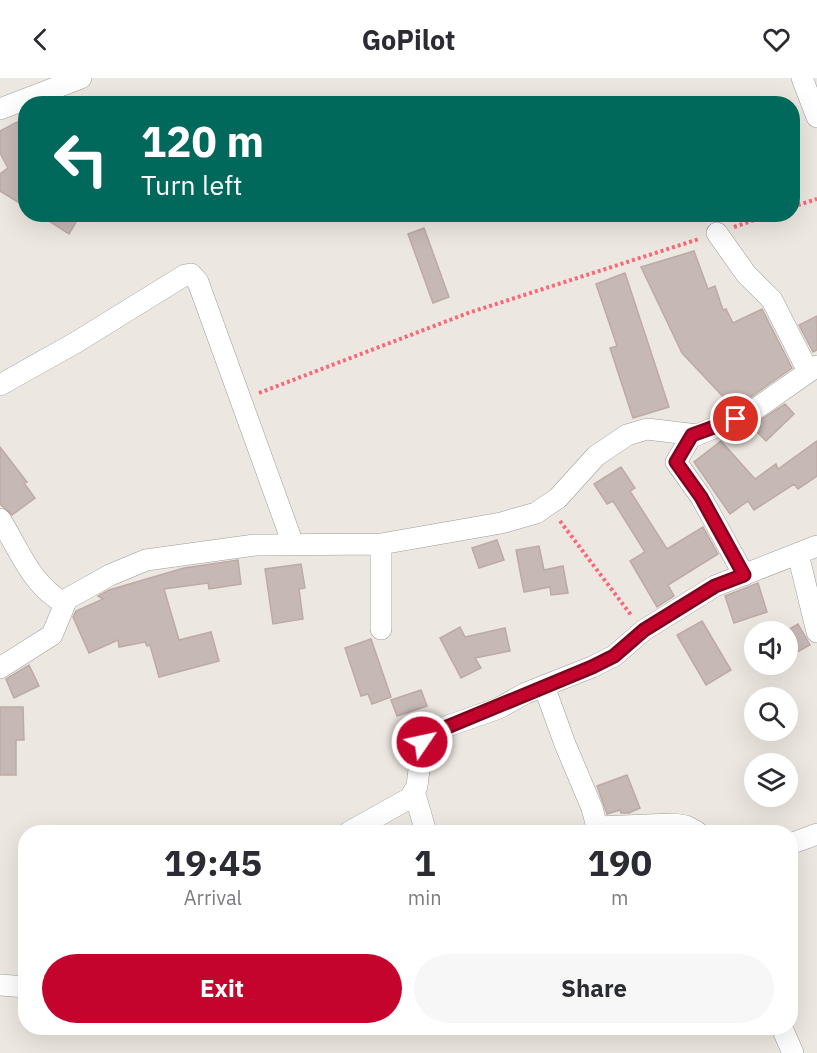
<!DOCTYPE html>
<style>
body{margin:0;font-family:"IBM Plex Sans",sans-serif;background:#f7f7f7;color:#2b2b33;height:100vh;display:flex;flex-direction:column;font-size:22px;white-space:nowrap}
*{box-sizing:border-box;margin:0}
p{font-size:20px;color:#7c7c81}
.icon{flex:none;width:33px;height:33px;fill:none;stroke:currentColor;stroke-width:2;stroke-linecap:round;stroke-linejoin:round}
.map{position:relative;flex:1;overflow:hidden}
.drawer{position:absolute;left:18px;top:747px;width:780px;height:210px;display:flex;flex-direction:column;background:#fff;border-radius:24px;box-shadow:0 6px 24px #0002}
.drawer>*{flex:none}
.hud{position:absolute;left:18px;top:18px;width:782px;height:126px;border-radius:24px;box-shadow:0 6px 24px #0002;background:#00695c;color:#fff;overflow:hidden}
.tools{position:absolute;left:744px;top:543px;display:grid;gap:12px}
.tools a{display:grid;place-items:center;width:54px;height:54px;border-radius:50%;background:#fff;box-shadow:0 6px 24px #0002;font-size:30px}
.pin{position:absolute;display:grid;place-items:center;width:51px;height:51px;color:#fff;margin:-26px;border:3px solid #fff;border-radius:50%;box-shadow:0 2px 6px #0007}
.me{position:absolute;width:66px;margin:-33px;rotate:56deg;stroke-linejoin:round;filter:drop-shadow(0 0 4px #0008)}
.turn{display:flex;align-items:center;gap:21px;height:126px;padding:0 24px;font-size:27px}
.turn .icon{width:78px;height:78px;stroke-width:2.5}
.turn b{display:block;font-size:42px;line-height:51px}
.eta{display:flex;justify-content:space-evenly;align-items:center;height:102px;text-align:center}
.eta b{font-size:36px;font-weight:700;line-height:42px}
.button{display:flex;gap:12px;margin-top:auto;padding:12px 24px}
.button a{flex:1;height:69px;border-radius:36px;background:#c4042d;color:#fff;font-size:24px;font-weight:700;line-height:69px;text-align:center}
.button a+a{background:#f7f7f7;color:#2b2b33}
header{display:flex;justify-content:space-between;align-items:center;height:78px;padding:0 24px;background:#fff;font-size:27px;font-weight:700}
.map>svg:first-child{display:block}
</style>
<header><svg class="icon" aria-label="back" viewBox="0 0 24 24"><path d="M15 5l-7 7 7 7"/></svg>GoPilot<svg class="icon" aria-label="heart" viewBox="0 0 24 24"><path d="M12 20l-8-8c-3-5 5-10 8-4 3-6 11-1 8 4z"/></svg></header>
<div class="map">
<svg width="817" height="975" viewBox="0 0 817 975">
<rect width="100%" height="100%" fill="#ede7e1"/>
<!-- building -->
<path fill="#c5b8b5" stroke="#beaaa4" stroke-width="1.5" d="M17 44 26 60V129L0 113V96L8 90 0 75V53Z
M38 136H81L69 156Z
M424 150 449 219 433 225 408 156Z
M694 173 708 211 715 208 723 232 726 231 733 245 762 231 792 290 745 323 732 328 682 275 641 189Z
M625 195 669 329 633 340 610 270 617 268 596 206Z
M817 238V272L813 274 799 247Z
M785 326 794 336 766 363 751 348Z
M721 363 755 401 776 386 778 391 817 363V398L798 411 794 406 754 432 748 423 730 436 694 384Z
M0 369 27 404 24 405 35 420 12 437 0 426Z
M621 389 635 410 630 413 667 471 703 449 718 476 668 507 674 518 657 529 630 483 645 474 613 423 607 426 594 406Z
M497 462 504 482 479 490 472 470Z
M539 468 544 492 563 488 568 515 551 517 550 509 524 514 516 472Z
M238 482 241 506 209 511 208 505 164 511 179 562 211 554 219 583 159 599 150 567 147 568 145 564 119 569 118 562 89 575 73 539 76 533 103 521 98 518 109 512 184 490Z
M301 486 305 510 299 511 303 541 273 546 265 491Z
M758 505 767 534 734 545 725 518Z
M702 543 731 592 706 607 677 557Z
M798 546 810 567 788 579V552Z
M460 549 465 559 505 550 510 573 475 580 481 590 461 600 440 560Z
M371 561 391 619 372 626 368 616 361 618 345 570Z
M29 587 39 608 14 620 6 601Z
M421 612 427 628 397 638 391 622Z
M0 629H23L24 662H16V697H0Z
M627 697 640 730 629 735H621L620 732 607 736 597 708Z"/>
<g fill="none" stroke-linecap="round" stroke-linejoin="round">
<defs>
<path id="minor" d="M802 0 817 39
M0 31 81 0
M717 155 746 196 772 222 808 293
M0 307 75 265 185 197 191 196 198 204 293 466
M692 357 676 384 701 419 744 497
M0 441C19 471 31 507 64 525
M798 476 817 554
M381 551V466
M0 590 52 557 67 521 110 497 146 482 255 467 381 466 501 445 536 435 558 420 596 378 627 357 647 351 697 357 751 334 817 288
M544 608 565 666 592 730 597 749 673 746 686 748 697 754
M414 713 426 754
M349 754 410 720 417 708 423 659 431 654 499 630 526 615 592 589 614 578 644 552 715 508 817 468
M790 766 817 756
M0 907 26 909
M782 950 793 975"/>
</defs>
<!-- minor casing -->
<use href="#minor" stroke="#9d9d9d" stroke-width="22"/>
<!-- path -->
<path stroke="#f76978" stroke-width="4" stroke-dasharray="3 3" stroke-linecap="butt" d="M792 129 817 121
M734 149 771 136
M259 315 468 235 699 161
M560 443 631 537"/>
<!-- minor -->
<use href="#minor" stroke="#fff" stroke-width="21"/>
</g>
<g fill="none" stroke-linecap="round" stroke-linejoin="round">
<defs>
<path id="route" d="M422 664 423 659 592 589 614 578 644 552 715 508 744 497 701 419 676 384 692 357 736 341"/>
</defs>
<!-- route casing -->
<use href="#route" stroke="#7f031d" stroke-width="15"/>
<!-- route -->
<use href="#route" stroke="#c4042d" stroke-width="10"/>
</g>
</svg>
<div class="tools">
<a><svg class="icon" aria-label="sound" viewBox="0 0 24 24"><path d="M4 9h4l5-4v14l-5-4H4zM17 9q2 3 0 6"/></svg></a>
<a><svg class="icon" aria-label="search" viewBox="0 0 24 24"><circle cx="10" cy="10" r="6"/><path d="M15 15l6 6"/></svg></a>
<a><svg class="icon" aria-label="layers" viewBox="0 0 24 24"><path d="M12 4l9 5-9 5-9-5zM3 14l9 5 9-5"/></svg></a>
</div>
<div class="pin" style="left:736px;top:341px;background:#d93025"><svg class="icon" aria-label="arrive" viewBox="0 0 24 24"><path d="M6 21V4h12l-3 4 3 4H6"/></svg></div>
<svg class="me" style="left:422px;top:664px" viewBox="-20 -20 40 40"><circle r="17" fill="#c4042d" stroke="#fff" stroke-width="3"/><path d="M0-11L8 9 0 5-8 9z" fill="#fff"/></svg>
<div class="hud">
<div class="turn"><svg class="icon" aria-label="left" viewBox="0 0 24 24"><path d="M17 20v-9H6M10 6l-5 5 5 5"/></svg><div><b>120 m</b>Turn left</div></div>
</div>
<section class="drawer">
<div class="eta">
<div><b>19:45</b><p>Arrival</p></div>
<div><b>1</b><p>min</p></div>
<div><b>190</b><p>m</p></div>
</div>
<div class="button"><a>Exit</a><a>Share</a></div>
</section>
</div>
